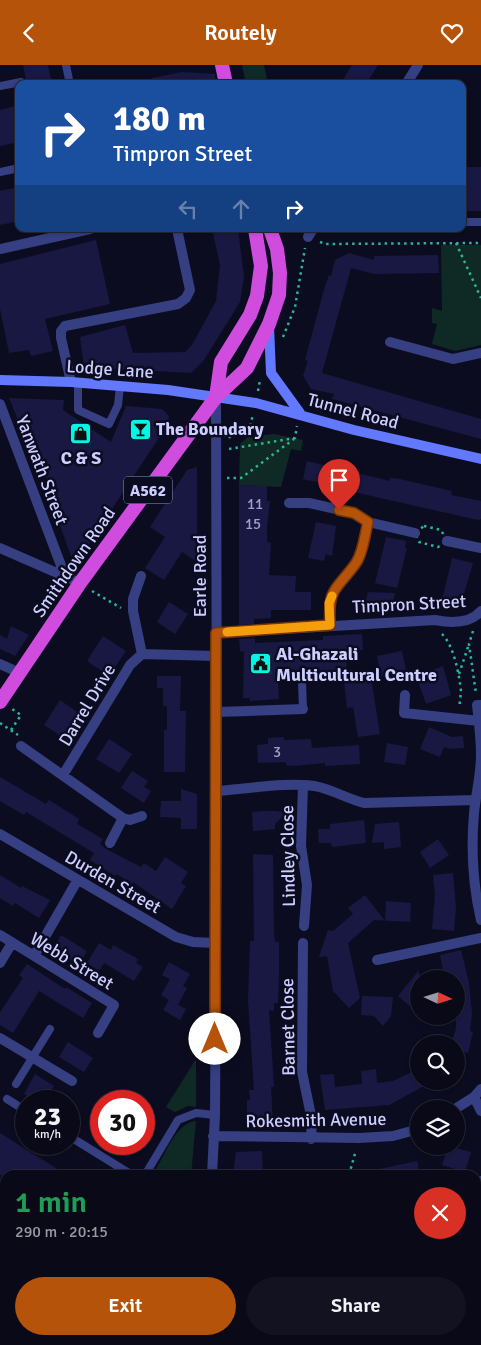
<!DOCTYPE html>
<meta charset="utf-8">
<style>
body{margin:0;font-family:Signika,sans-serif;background:#121221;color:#f1f3f6;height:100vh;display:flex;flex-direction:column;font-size:19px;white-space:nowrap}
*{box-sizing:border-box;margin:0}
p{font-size:16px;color:#999aa2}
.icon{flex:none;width:28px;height:28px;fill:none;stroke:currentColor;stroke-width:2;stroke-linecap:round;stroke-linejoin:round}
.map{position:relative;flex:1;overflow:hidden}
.panel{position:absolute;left:0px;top:1105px;width:481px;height:175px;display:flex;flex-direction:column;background:#090918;border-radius:15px 15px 0 0;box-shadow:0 1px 4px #0004,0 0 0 1px #292a37}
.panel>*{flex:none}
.guide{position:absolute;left:15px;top:15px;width:451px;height:152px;border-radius:10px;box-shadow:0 1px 4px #0004,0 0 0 1px #292a37;background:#1a4fa0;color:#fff;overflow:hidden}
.needle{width:32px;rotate:94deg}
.tools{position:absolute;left:410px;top:905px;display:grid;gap:10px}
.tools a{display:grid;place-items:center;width:55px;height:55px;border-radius:50%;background:#090918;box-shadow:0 1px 4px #0004,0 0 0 1px #292a37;font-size:25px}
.speed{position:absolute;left:15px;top:1025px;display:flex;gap:10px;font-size:25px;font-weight:700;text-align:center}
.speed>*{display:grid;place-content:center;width:65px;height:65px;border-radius:50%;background:#090918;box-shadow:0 1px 4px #0004,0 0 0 1px #292a37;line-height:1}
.speed small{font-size:12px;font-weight:400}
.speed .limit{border:8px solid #d22;background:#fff;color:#111}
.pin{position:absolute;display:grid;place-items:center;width:42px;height:42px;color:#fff;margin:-51px -21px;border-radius:50% 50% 50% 0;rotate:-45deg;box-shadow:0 0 5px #0007}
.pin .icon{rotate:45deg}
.me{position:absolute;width:55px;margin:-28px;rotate:0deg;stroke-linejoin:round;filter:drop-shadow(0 0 4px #0008)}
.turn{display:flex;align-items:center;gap:18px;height:105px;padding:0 15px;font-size:22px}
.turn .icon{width:65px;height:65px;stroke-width:2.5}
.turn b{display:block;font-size:35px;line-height:42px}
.lanes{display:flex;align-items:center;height:48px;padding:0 15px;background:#0003;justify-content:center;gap:25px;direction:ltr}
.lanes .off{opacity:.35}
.round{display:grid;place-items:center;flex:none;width:52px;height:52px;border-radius:26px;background:#121221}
.headline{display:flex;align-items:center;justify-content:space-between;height:85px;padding:0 15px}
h1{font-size:30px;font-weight:600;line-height:38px;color:#1e9e55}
.primary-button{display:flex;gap:10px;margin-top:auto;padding:10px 15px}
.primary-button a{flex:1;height:58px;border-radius:30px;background:#b45309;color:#fff;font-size:20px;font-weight:600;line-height:58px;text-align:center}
.primary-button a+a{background:#121221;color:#f1f3f6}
header{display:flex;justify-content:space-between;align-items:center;height:65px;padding:0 15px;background:#b45309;color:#fff;font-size:22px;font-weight:600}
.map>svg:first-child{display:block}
</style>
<header><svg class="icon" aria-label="back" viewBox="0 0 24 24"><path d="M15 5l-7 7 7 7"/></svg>Routely<svg class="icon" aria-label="heart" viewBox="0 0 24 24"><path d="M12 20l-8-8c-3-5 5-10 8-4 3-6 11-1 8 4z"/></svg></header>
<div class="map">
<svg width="481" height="1280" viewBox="0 0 481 1280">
<rect width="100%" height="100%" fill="#0c0c20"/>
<!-- green -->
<path fill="#0f2a25" d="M242 0H264L268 19H246Z
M441 180H481V280L455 286 432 279 437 259 432 258V243L442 246Z
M274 369 303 375 301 386 291 384 281 422 239 420 240 379 248 372Z
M196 994V1042L188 1041 175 1047 166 1042Z
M196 1056 191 1110H156V1104C166 1088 176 1058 196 1056Z
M481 1216V1280H440L443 1275H476V1221Z
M0 1237 5 1241V1275H66L74 1280H0Z"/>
<!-- building -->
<path fill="#191842" d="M23 0H48L52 19H27Z
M352 0H378L366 19H340Z
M182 7 215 9V19H153L152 13Z
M19 40V77L0 81V45Z
M462 102H481V146H462Z
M19 122V156L0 160V126Z
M212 164H238L244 212 240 237 204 295 191 308 84 302 80 272 125 260 133 288 185 287 192 280 216 236 220 200Z
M96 175 110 239 45 254 53 286 31 291 29 285 9 288 0 244V199Z
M349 188 374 195V191L438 190 439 208 374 209 351 203 322 308 481 354V374L332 334 334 329 311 324 303 311 308 296 305 295 325 221 329 210 331 211 335 195Z
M9 333 64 335 63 345 111 377 126 341 162 344 169 351 168 359 79 494H72L54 444 58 442 29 370 25 371 21 355H18Z
M307 396 390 416V413L400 414 452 426 451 430 481 436V454L478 455 345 425 344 427 328 424 320 420 321 418 303 414Z
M197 402V497L182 487 164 515 145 503 165 472 150 462 187 405Z
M239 420 267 421V436H270L267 462V477L271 478 269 510 296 511 295 527H311V545H271V553L254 554V559L239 560Z
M316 457 336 461 332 491 326 489 324 496 308 493Z
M386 472 406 476 405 483H407L397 523 375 518Z
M452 493 473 498 461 539 442 535Z
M368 527 395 528 392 544 365 539Z
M169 537 188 549 175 569 157 557Z
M11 561 29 570 15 591 0 584V570L7 574Z
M362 569 363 585 346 586 347 611 278 614 279 634 250 636V633H243L244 587 240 586 239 574 255 573V578L323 575V571Z
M103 571 126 586 109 611 87 596Z
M402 586 406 605 381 611 377 591Z
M443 601 451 630 426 639 416 611Z
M157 611H181L180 646H186L185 707H164V665H167V641H163V623H157Z
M371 613 380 669 358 672 353 642 347 643 344 617Z
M60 635 83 651 67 675 44 660Z
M429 662 452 672 463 671 464 683 450 684 444 682 440 692 420 684Z
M284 672V675L311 674 312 683 359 680 360 699 325 701V698L292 701 286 700V697L258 698 257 680 268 679V673Z
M109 674 132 689 119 708 96 694Z
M387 678 408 682 405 700 384 697Z
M132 706 148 716 144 722 151 726 144 738 121 723Z
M0 712 46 739 49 735 79 754 77 759 103 774 100 779 106 784 141 802 144 798 156 806 165 792 188 807 181 818 186 821 172 844 133 817 132 819 117 809 115 811 90 795 94 788 26 747 24 750 0 736Z
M181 724 197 729V764H181V753L160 752 161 736H181Z
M264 746H274L287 747 275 759V764L253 766 252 747Z
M364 755 366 778 332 782 331 778H319L318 764H330V759Z
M399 757 401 782 384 784V777L372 778 375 759Z
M438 774 449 790 430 803 420 787Z
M253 789 273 790 274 868 275 877H279V911L278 938H274V946L269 945 274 1022H271L273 1059 250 1060V1049H247V1035H250L249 1025H254L248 935 250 876H254Z
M453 808 456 842 454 866 432 864 435 830 433 810Z
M0 810 21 823 22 821 50 835 39 853 15 838 13 841 0 833Z
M365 830 385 856 386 836 411 838 410 857 374 855 348 878 360 933 349 943 333 926 327 891 319 892 328 865 333 866 353 849 348 843Z
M61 870 87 886 79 900 53 885Z
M99 878 111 885 113 880 138 894 136 898 143 902 134 916 104 898 99 906 87 898Z
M461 885 469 918 472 949 470 966 473 967 468 988 456 985V979H451L456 964V914H445L440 890Z
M169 897 190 909 183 921 187 923 178 940 186 944 180 955 163 945 169 935 161 930 170 914 162 910Z
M27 899 65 924 66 922 92 938 83 953 39 926 13 968 0 960V947L23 913 19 910Z
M419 905V935L412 943 398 931Z
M362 931 393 932 391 951 383 961 374 951 361 950Z
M68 977 93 993 84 1007 59 992Z
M376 1004 377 1018 393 1016 416 1005 419 1016H422L424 1021 389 1040 325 1045 320 1010 334 1009 335 1022 362 1019 361 1006Z
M35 1009 54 1021 45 1036H36L24 1029Z
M0 1068 67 1110H0Z
M448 1081 471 1087 465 1107 442 1100Z
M262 1086 263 1110H233L236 1087Z
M417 1096 420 1110H376L375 1105Z"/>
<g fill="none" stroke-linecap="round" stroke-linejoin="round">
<!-- path -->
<path stroke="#2ab595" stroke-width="2.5" stroke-dasharray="2.5 4" stroke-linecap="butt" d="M320 177 325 179 481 178
M456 178 481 233
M283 272 295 242 305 183
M258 326 260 315
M229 373 236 365 250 362 253 349
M229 384 295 373 297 361
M227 413H241L294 374
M424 461 441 465 447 476 438 482 419 477 415 468Z
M92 526 121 543
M473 566 469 579 476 629
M442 569C454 581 459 609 461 626 461 631 459 636 460 641
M459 609 469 579
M0 658 18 670
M11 665 21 650 12 644
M349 1110 356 1085
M0 1199 5 1202
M476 1226 481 1222
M444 1280 447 1275"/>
<!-- service -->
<path stroke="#353f81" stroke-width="8" d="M66 0 70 19
M0 21 21 17
M0 107 19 103
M462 157H481
M78 317V345L109 359 118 340 120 321
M302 617 303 644
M16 1019 50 964
M7 1034 26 1046
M69 1071 132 1110
M145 1110 178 1055 196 1048 215 1050"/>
<!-- pedestrian -->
<path stroke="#353f81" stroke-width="10" d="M308 172 313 164"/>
<!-- minor -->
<path stroke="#353f81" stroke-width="10" d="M406 19 418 0
M0 184 90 164
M390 277 453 294 481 288
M71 317 61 273V266L65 261 178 239 186 233 190 225 177 164
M0 339 65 511
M289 438H309L354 448 368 457 415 468
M447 476 481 483
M0 483 80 518
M141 511 133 534V546L142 589
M330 560C328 521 336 527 356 498 363 488 365 469 368 457
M216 568 435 555C450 558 470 559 481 546
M0 599 20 608
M405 630 404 648 479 656
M481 640H477C479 657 481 674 481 690 481 710 476 728 474 748 471 783 473 821 481 855
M217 647 303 644
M21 681 123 753 130 755 142 751
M63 710 130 600 142 589 216 591
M303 721 301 781 307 820 304 861
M217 726C245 724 294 716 319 722 335 726 348 734 364 738L475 735
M0 769 176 872 193 877 215 878
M110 778 123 753
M0 870 114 940 98 968
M303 878 302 1007 312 1055 311 1074
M34 891 77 816
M377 895 481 873
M0 898 12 878
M0 973 72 1016
M474 1032 481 1046
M455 1044 474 1032 481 1024
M213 1071 359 1073 393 1071 419 1064
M212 1110 215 1050 217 726 216 332
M476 1119 481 1116
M213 1275 221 1280
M344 1275 352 1280
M172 1280 173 1275"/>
<!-- secondary -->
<path stroke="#6278ff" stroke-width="10" d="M269 261 271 308 300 348
M0 315 71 317 168 325 256 338 354 365 481 394"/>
<!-- trunk -->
<path stroke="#d04cde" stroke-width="14" d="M222 0 226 19
M216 332 221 297 250 250 257 231 261 201 255 164
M0 637 80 518 216 332 247 303 269 259 279 230 280 208 277 184 270 164"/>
</g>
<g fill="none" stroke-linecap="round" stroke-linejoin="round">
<defs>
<path id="route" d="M215 974 216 568 330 560C328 521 336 526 356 498 363 488 365 469 368 457L354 448 339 445"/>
</defs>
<!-- route casing -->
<use href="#route" stroke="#753606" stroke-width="12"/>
<!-- route -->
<use href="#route" stroke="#b45309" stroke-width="9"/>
<!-- slow -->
<path stroke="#f59e0b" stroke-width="9" d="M227 567 330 560 329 538 332 531"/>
</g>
<!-- icons -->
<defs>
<symbol id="bar-square" viewBox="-11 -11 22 22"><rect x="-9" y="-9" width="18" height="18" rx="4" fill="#00f6e6" stroke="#0c0c20"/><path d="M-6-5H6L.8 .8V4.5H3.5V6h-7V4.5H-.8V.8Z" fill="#111"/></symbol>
<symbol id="shop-square" viewBox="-11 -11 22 22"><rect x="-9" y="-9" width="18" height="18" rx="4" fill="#00f6e6" stroke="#0c0c20"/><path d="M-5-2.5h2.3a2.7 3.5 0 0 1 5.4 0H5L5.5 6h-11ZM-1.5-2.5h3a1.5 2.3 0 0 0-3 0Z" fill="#111"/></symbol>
<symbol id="civic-square" viewBox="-11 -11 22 22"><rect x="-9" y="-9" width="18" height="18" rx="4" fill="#00f6e6" stroke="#0c0c20"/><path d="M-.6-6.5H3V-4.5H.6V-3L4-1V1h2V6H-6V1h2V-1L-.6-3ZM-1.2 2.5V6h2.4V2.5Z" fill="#111"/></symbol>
</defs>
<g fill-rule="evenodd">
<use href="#bar-square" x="128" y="352" width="25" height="25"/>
<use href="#shop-square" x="68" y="356" width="25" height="25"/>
<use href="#civic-square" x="248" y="586" width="25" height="25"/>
</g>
<g text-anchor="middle" stroke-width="5" stroke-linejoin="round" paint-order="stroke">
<!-- number labels -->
<g font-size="15" fill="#9ea0d0">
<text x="255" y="444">11</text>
<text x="253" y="464">15</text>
<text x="277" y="692">3</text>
</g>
<!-- shield labels -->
<rect fill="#0c0c20" stroke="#9294bc" stroke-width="1" x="124" y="411.5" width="48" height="27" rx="4"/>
<g font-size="16" font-weight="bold" fill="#cbceff">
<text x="148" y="431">A562</text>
</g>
<!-- street labels -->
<g font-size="18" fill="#cbceff" stroke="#0c0c20">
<text transform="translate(110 304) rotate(4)" y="6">Lodge Lane</text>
<text transform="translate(353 346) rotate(15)" y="6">Tunnel Road</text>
<text transform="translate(42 405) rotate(69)" y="6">Yanwath Street</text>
<text transform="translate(74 497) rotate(-55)" y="6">Smithdown Road</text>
<text transform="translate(200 511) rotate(-90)" y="6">Earle Road</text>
<text transform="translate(409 539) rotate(-3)" y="6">Timpron Street</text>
<text transform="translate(87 640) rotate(-59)" y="6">Darrel Drive</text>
<text transform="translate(288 791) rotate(-91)" y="6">Lindley Close</text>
<text transform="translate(113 817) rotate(30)" y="6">Durden Street</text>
<text transform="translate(72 896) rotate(31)" y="6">Webb Street</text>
<text transform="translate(288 962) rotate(-91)" y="6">Barnet Close</text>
<text transform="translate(316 1055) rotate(-1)" y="6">Rokesmith Avenue</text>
</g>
<!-- poi labels -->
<g font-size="18" font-weight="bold" fill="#cbceff" stroke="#0c0c20" text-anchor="start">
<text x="156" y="370">The Boundary</text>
<text x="81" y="399" text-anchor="middle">C &amp; S</text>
<text x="276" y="595">Al-Ghazali<tspan x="276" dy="21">Multicultural Centre</tspan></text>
</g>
</g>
</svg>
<div class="tools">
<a><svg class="needle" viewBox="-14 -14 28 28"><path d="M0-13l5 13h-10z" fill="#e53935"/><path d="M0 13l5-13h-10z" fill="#999aa2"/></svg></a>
<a><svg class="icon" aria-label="search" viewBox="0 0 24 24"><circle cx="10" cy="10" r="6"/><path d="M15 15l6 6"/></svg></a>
<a><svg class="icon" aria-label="layers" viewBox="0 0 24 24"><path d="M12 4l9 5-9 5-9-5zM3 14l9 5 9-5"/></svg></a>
</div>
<div class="speed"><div>23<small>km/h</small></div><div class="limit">30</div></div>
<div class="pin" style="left:339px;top:445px;background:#d93025"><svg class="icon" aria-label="arrive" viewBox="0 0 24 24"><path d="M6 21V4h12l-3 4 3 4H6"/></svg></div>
<svg class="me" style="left:215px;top:974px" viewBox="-20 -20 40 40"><circle r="19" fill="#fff"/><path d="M0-13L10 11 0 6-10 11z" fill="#b45309"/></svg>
<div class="guide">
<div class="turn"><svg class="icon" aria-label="right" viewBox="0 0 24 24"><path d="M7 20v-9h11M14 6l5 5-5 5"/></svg><div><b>180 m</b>Timpron Street</div></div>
<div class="lanes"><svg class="icon off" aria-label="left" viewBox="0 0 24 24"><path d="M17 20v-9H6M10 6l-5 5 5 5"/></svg><svg class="icon off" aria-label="ahead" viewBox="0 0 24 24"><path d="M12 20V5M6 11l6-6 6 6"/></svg><svg class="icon" aria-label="right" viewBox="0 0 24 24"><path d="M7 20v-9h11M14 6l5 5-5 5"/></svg></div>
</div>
<section class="panel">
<div class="headline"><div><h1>1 min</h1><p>290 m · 20:15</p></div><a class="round" style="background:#d93025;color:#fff"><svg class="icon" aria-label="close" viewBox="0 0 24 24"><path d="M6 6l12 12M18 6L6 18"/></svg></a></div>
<div class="primary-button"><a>Exit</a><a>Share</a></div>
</section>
</div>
